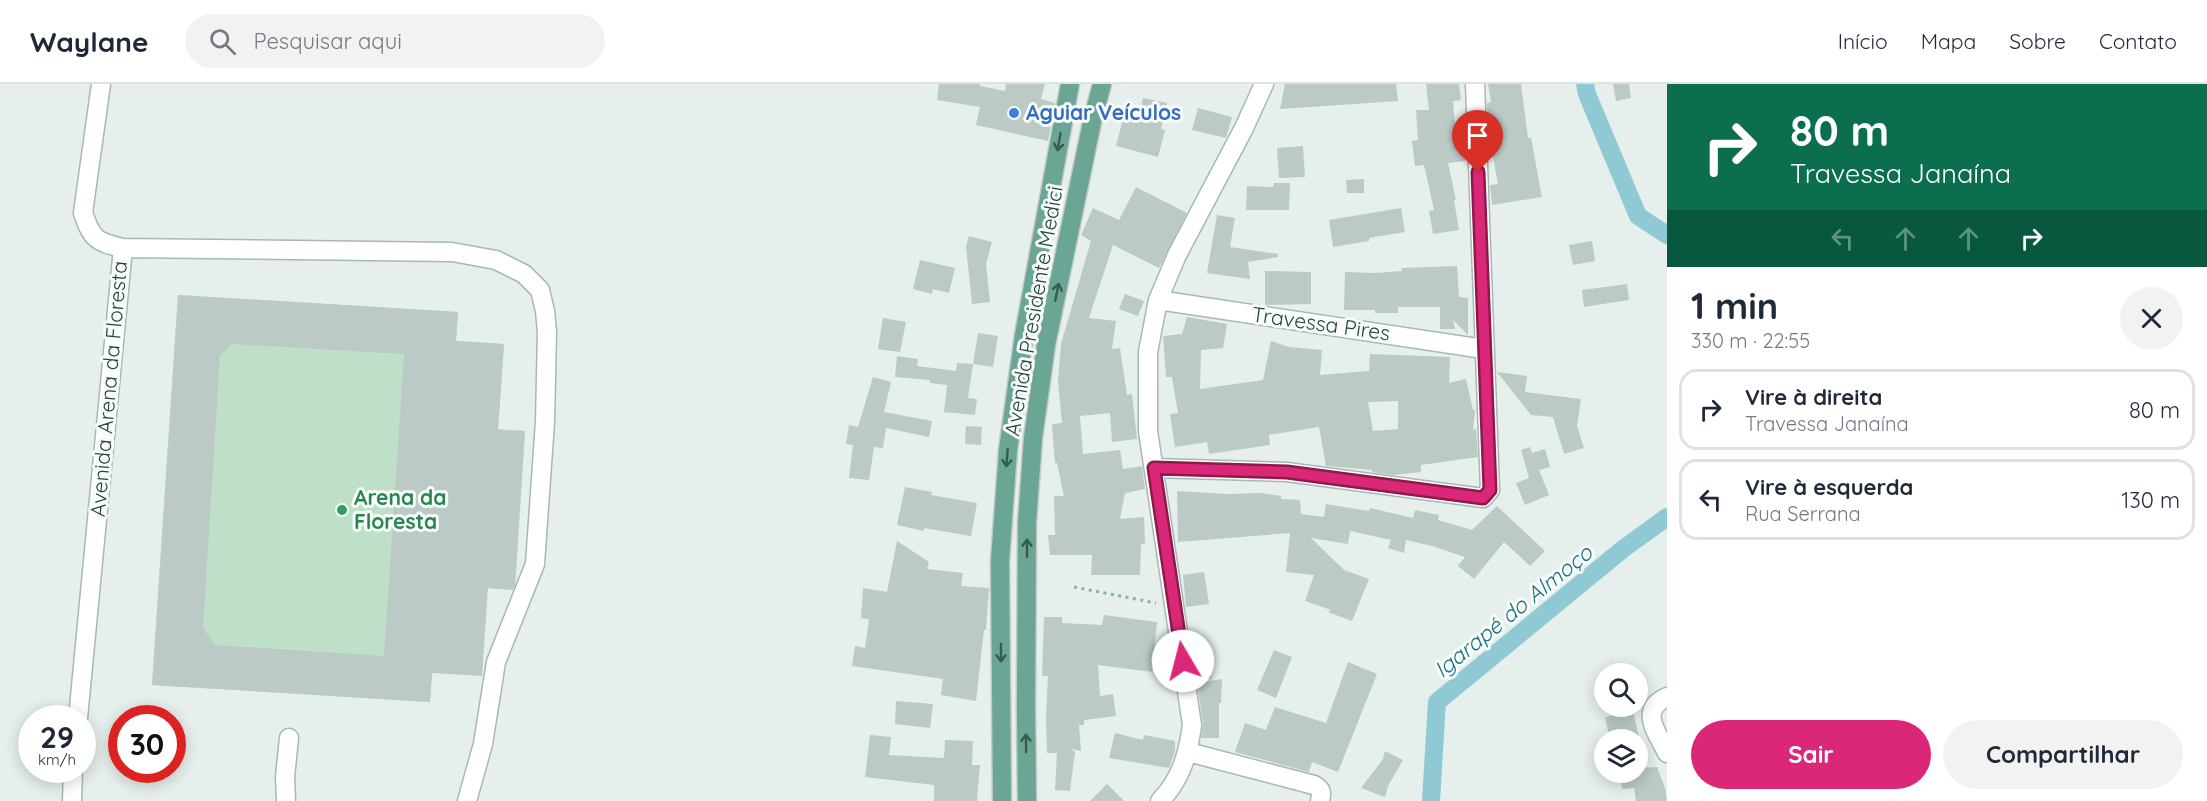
<!DOCTYPE html>
<html lang="pt">
<meta charset="utf-8">
<style>
body{margin:0;font-family:Quicksand,sans-serif;background:#f2f2f3;color:#1f2937;height:100vh;display:flex;flex-direction:column;font-size:22px;white-space:nowrap}
*{box-sizing:border-box;margin:0}
p{font-size:20px;color:#747a83}
.icon{flex:none;width:33px;height:33px;fill:none;stroke:currentColor;stroke-width:2;stroke-linecap:round;stroke-linejoin:round}
.map{position:relative;flex:1;overflow:hidden}
.side{display:flex;flex-direction:column;background:#fff;width:540px}
.side>*{flex:none}
.guide{background:#0b6e4f;color:#fff;overflow:hidden}
.buttons{position:absolute;left:1594px;top:579px;display:grid;gap:12px}
.buttons a{display:grid;place-items:center;width:54px;height:54px;border-radius:50%;background:#fff;box-shadow:0 3px 15px #0003;font-size:30px}
.speed{position:absolute;left:18px;top:621px;display:flex;gap:12px;font-size:30px;font-weight:700;text-align:center}
.speed>*{display:grid;place-content:center;width:78px;height:78px;border-radius:50%;background:#fff;box-shadow:0 3px 15px #0003;line-height:1}
.speed small{font-size:15px;font-weight:400}
.speed .limit{border:9px solid #d22;background:#fff;color:#111}
.pin{position:absolute;display:grid;place-items:center;width:51px;height:51px;color:#fff;margin:-62px -26px;border-radius:50% 50% 50% 0;rotate:-45deg;box-shadow:0 0 6px #0007}
.pin .icon{rotate:45deg}
.me{position:absolute;width:66px;margin:-33px;rotate:352deg;stroke-linejoin:round;filter:drop-shadow(0 0 4px #0008)}
.turn{display:flex;align-items:center;gap:21px;height:126px;padding:0 24px;font-size:27px}
.turn .icon{width:78px;height:78px;stroke-width:2.5}
.turn b{display:block;font-size:42px;line-height:51px}
.lanes{display:flex;align-items:center;height:57px;padding:0 24px;background:#0003;justify-content:center;gap:30px;direction:ltr}
.lanes .off{opacity:.35}
.round{display:grid;place-items:center;flex:none;width:63px;height:63px;border-radius:32px;background:#f2f2f3}
.overview{display:flex;align-items:center;justify-content:space-between;height:102px;padding:0 24px}
h1{font-size:36px;font-weight:800;line-height:45px}
.action{display:flex;gap:12px;margin-top:auto;padding:12px 24px}
.action a{flex:1;height:69px;border-radius:36px;background:#db2777;color:#fff;font-size:24px;font-weight:800;line-height:69px;text-align:center}
.action a+a{background:#f2f2f3;color:#1f2937}
ul{padding:0;list-style:none}
li{display:flex;align-items:center;gap:18px;height:81px;margin:0 12px 9px;padding:0 12px;border:3px solid #e0e1e3;border-radius:18px}
li div{flex:1}
li b{display:block;font-size:22px}
li em{font-style:normal}
header{display:flex;align-items:center;gap:36px;box-sizing:border-box;height:84px;padding:0 30px;background:#fff;border-bottom:2px solid #e0e1e3}
header strong{font-size:28px}
nav{display:flex;gap:33px;margin-inline-start:auto;font-size:21px}
.search{width:420px;height:54px;background:#f2f2f3;display:flex;align-items:center;gap:15px;box-sizing:border-box;padding:0 21px;border-radius:33px;color:#747a83;font-size:22px}
main{display:flex;flex:1;min-height:0}
.map>svg:first-child{display:block}
</style>
<header>
<strong>Waylane</strong>
<div class="search"><svg class="icon" aria-label="search" viewBox="0 0 24 24"><circle cx="10" cy="10" r="6"/><path d="M15 15l6 6"/></svg>Pesquisar aqui</div>
<nav><a>Início</a><a>Mapa</a><a>Sobre</a><a>Contato</a></nav>
</header>
<main>
<div class="map">
<svg width="1667" height="717" viewBox="0 0 1667 717">
<rect width="100%" height="100%" fill="#e6efeb"/>
<!-- green -->
<path fill="#bfe0c8" d="M178 211 458 228 456 257 504 260 498 345 525 347 515 506 488 504 432 589 430 618 152 601Z"/>
<g fill="none" stroke-linecap="round" stroke-linejoin="round">
<!-- canal -->
<path stroke="#8ec9d4" stroke-width="18" d="M1585 0 1587 10 1638 132 1667 151
M1431 717 1437 618 1623 465 1667 433"/>
</g>
<!-- building -->
<path fill="#bbcac4" fill-rule="evenodd" d="M939 0H980V2L1005 7 1006 0H1045L1041 15 1055 19 1048 57 976 41 980 23 937 16Z
M1285 0H1396L1398 17 1280 25Z
M1426 0H1459L1461 16 1453 17 1456 54H1463L1465 77 1448 79 1456 116H1454L1459 146 1433 150 1429 127 1434 126 1424 81 1415 82 1412 57 1418 56 1416 26H1429Z
M1488 0H1521L1528 54H1531L1542 113 1492 121 1490 101 1498 100 1488 46 1487 19 1491 18Z
M1613 0H1629L1631 14 1616 17Z
M1143 14 1167 19 1161 45 1165 46 1158 73 1116 62 1123 35 1137 39Z
M1198 24 1232 33 1226 54 1192 46Z
M1303 62 1305 93 1279 94 1277 64Z
M1364 95V109H1347L1346 96Z
M1274 99H1290L1289 126H1246L1247 102 1273 103Z
M1136 103 1187 129 1159 184 1113 161 1089 234 1116 237 1112 265 1120 264 1127 311 1132 310 1137 355 1112 358 1110 329 1080 332 1083 370 1120 366 1123 385 1142 382 1145 405 1125 409 1120 435 1144 433 1145 460H1141L1140 491H1091L1092 471H1050L1048 451H1055L1054 412H1064L1057 379H1055L1052 340 1062 339 1058 298 1061 260 1091 157 1081 151 1093 124 1119 136Z
M1401 124 1405 148 1369 154V157L1333 163 1329 136Z
M1217 131 1235 134 1230 163 1278 170V173L1248 178 1250 195 1207 189Z
M969 152 992 158 986 180 990 218 972 220 966 162Z
M1592 157 1595 177 1573 181 1569 161Z
M920 176 955 184 949 209 933 205 932 210 913 205Z
M1457 182 1459 213 1468 214V251L1453 236 1455 245H1440V223H1398V229H1375V226H1344L1345 188 1375 189 1402 187V184Z
M1265 187 1311 188V220L1265 221Z
M1627 200 1629 216 1584 223 1582 206Z
M1125 210 1144 217 1138 232 1119 225Z
M178 211 458 228 456 257 504 260 498 346 525 347 515 500 513 506 488 504 482 592 432 589 430 618 152 601ZM231 260 404 270 384 572 215 561 203 544 220 272Z
M1187 233 1227 240 1223 264 1201 266 1200 305 1263 296 1271 257 1289 263 1322 266 1320 291 1369 287 1370 270 1450 273 1449 299 1466 295 1473 326H1475L1473 346 1476 345 1478 373 1421 381V388L1393 391 1372 388V386L1326 382 1319 343 1269 351 1270 361 1209 370 1207 358 1175 363 1170 330 1178 329 1172 293H1166L1163 252 1182 250ZM1398 317V345L1373 347 1368 318Z
M883 234 906 238 900 268 878 265Z
M978 249 998 252 993 283 973 280Z
M897 272 918 275 917 282 956 287 957 279 973 280 968 314 977 315 975 331 944 328 947 301 930 299V296L895 293Z
M1497 288 1527 292 1525 308 1581 315 1577 342 1584 364 1564 370 1553 333 1531 331Z
M873 293 891 298 884 328 932 337 929 353 886 344 883 364 874 363 869 396 849 394 853 361 846 360 849 341 858 343Z
M966 342 982 343 981 361 965 360Z
M1530 363 1532 369 1545 365 1550 383 1539 386 1549 411 1525 421 1516 399 1529 394 1521 366Z
M905 403 932 408 931 411 977 419 971 452 924 444V447L897 441Z
M1177 407 1228 410 1261 409 1281 412V415L1300 416 1301 430 1324 433 1326 420 1369 427 1370 424 1413 434 1415 426 1439 431 1438 436 1472 446 1497 422 1545 467 1530 482 1504 458 1474 495 1458 482 1465 473 1432 462 1406 456 1404 469 1388 464 1391 456 1350 447 1348 460 1311 454 1344 486 1369 495 1352 537 1328 528 1331 526 1305 517 1314 491 1286 488 1290 449 1178 458Z
M897 457 929 478 927 485 963 489 961 502 989 504 986 546H984L976 617 941 611 943 595 852 582 855 562 865 564 869 535 861 534 863 504 887 508Z
M1204 488 1209 520 1186 523 1183 491Z
M1104 531 1157 538 1152 588 1098 581 1100 612 1113 610 1116 632 1084 636V641H1079L1081 667 1071 665 1075 668 1070 707 1055 706 1057 669H1047L1046 633 1048 592H1042L1044 533H1062V539L1102 541Z
M1203 557 1212 595 1196 593 1191 559Z
M1274 566 1292 573 1276 614 1257 606Z
M1348 578 1377 590 1338 688 1312 678 1309 688 1235 668 1245 639 1266 646 1275 623 1326 639Z
M1222 595 1221 619H1219V654H1201L1203 640 1197 599Z
M896 617 933 620 930 644 895 640Z
M1632 622 1639 654 1610 656 1605 634Z
M1115 649 1143 656 1144 651 1175 657V667L1169 684 1109 674Z
M870 651 891 653 889 671 944 674 945 656 973 657 972 681H980L977 717H934V701L865 693Z
M1385 667 1403 676 1388 702 1385 713 1361 704 1383 675Z
M1657 683 1665 704 1667 717H1636L1634 704 1622 705 1619 688H1638V684Z
M1107 700 1124 717H1090Z"/>
<g fill="none" stroke-linecap="round" stroke-linejoin="round">
<defs>
<path id="minor" d="M123 164 452 168 496 176 524 190 540 206 545 227 547 248 545 338 535 480 496 578 483 660 467 717
M1158 216 1484 265
M1154 384 1287 388 1483 414 1490 406 1475 0
M1667 613C1638 626 1657 648 1667 669
M78 634 123 164C96 158 92 155 83 129L101 0
M1188 668 1314 701C1322 705 1322 709 1320 717
M72 717 73 686
M286 717 285 693 289 654
M1160 717C1181 695 1188 671 1192 641L1148 347V268L1158 216 1177 171 1244 44 1264 0"/>
<path id="major" d="M1002 717 1000 477 1008 366 1024 251 1070 0
M1027 717 1026 623 1027 439 1033 354 1046 261 1092 38 1102 0"/>
</defs>
<!-- minor casing -->
<use href="#minor" stroke="#a8b8b2" stroke-width="21"/>
<!-- major casing -->
<use href="#major" stroke="#c2cac8" stroke-width="21"/>
<!-- path -->
<path stroke="#86b3a5" stroke-width="3" stroke-dasharray="3 4.5" stroke-linecap="butt" d="M1074 503 1156 519"/>
<!-- minor -->
<use href="#minor" stroke="#fff" stroke-width="18"/>
<!-- major -->
<use href="#major" stroke="#6aa596" stroke-width="18"/>
</g>
<!-- one-way arrows -->
<defs><path id="oneway-shaft" d="M-6 0H5M1.5-3L5.5 0L1.5 3" fill="none" stroke-width="1.6" stroke-linecap="round" stroke-linejoin="round" transform="scale(1.5)"/></defs>
<g stroke="#365b51">
<use href="#oneway-shaft" transform="translate(1059 58) rotate(100)"/>
<use href="#oneway-shaft" transform="translate(1057 208) rotate(-78)"/>
<use href="#oneway-shaft" transform="translate(1007 374) rotate(94)"/>
<use href="#oneway-shaft" transform="translate(1027 464) rotate(-90)"/>
<use href="#oneway-shaft" transform="translate(1001 569) rotate(90)"/>
<use href="#oneway-shaft" transform="translate(1026 659) rotate(-91)"/>
</g>
<g fill="none" stroke-linecap="round" stroke-linejoin="round">
<defs>
<path id="route" d="M1183 577 1154 384 1287 388 1483 414 1490 406 1478 88"/>
</defs>
<!-- route casing -->
<use href="#route" stroke="#8e194d" stroke-width="15"/>
<!-- route -->
<use href="#route" stroke="#db2777" stroke-width="10"/>
</g>
<!-- markers -->
<circle fill="#3f7fe0" stroke="#f7fbf9" stroke-width="2" cx="1014" cy="29" r="6"/>
<circle fill="#2e9e5b" stroke="#f7fbf9" stroke-width="2" cx="342" cy="426" r="6"/>
<g text-anchor="middle" stroke-width="6" stroke-linejoin="round" paint-order="stroke">
<!-- shop labels -->
<g font-size="21" font-weight="bold" fill="#366cbe" stroke="#f7fbf9" text-anchor="start">
<text x="1026" y="36">Aguiar Veículos</text>
</g>
<!-- street labels -->
<g font-size="21" fill="#24423a" stroke="#f7fbf9">
<text transform="translate(1034 227) rotate(-80)" y="7">Avenida Presidente Medici</text>
<text transform="translate(1321 240) rotate(8)" y="7">Travessa Pires</text>
<text transform="translate(109 305) rotate(-85)" y="7">Avenida Arena da Floresta</text>
</g>
<!-- leisure labels -->
<g font-size="21" font-weight="bold" fill="#27864d" stroke="#f7fbf9" text-anchor="start">
<text x="354" y="421">Arena da<tspan x="354" dy="24">Floresta</tspan></text>
</g>
<!-- water labels -->
<g font-size="22" font-style="italic" fill="#1c6f80" stroke="#f7fbf9">
<text transform="translate(1513 527) rotate(-39)" y="8">Igarapé do Almoço</text>
</g>
</g>
</svg>
<div class="buttons">
<a><svg class="icon" aria-label="search" viewBox="0 0 24 24"><circle cx="10" cy="10" r="6"/><path d="M15 15l6 6"/></svg></a>
<a><svg class="icon" aria-label="layers" viewBox="0 0 24 24"><path d="M12 4l9 5-9 5-9-5zM3 14l9 5 9-5"/></svg></a>
</div>
<div class="speed"><div>29<small>km/h</small></div><div class="limit">30</div></div>
<div class="pin" style="left:1478px;top:88px;background:#d93025"><svg class="icon" aria-label="arrive" viewBox="0 0 24 24"><path d="M6 21V4h12l-3 4 3 4H6"/></svg></div>
<svg class="me" style="left:1183px;top:577px" viewBox="-20 -20 40 40"><circle r="19" fill="#fff"/><path d="M0-13L10 11 0 6-10 11z" fill="#db2777"/></svg>
</div>
<section class="side">
<div class="guide">
<div class="turn"><svg class="icon" aria-label="right" viewBox="0 0 24 24"><path d="M7 20v-9h11M14 6l5 5-5 5"/></svg><div><b>80 m</b>Travessa Janaína</div></div>
<div class="lanes"><svg class="icon off" aria-label="left" viewBox="0 0 24 24"><path d="M17 20v-9H6M10 6l-5 5 5 5"/></svg><svg class="icon off" aria-label="ahead" viewBox="0 0 24 24"><path d="M12 20V5M6 11l6-6 6 6"/></svg><svg class="icon off" aria-label="ahead" viewBox="0 0 24 24"><path d="M12 20V5M6 11l6-6 6 6"/></svg><svg class="icon" aria-label="right" viewBox="0 0 24 24"><path d="M7 20v-9h11M14 6l5 5-5 5"/></svg></div>
</div>
<div class="overview"><div><h1>1 min</h1><p>330 m · 22:55</p></div><a class="round"><svg class="icon" aria-label="close" viewBox="0 0 24 24"><path d="M6 6l12 12M18 6L6 18"/></svg></a></div>
<ul>
<li><svg class="icon" aria-label="right" viewBox="0 0 24 24"><path d="M7 20v-9h11M14 6l5 5-5 5"/></svg><div><b>Vire à direita</b><p>Travessa Janaína</p></div><em>80 m</em></li>
<li><svg class="icon" aria-label="left" viewBox="0 0 24 24"><path d="M17 20v-9H6M10 6l-5 5 5 5"/></svg><div><b>Vire à esquerda</b><p>Rua Serrana</p></div><em>130 m</em></li>
</ul>
<div class="action"><a>Sair</a><a>Compartilhar</a></div>
</section>
</main>
